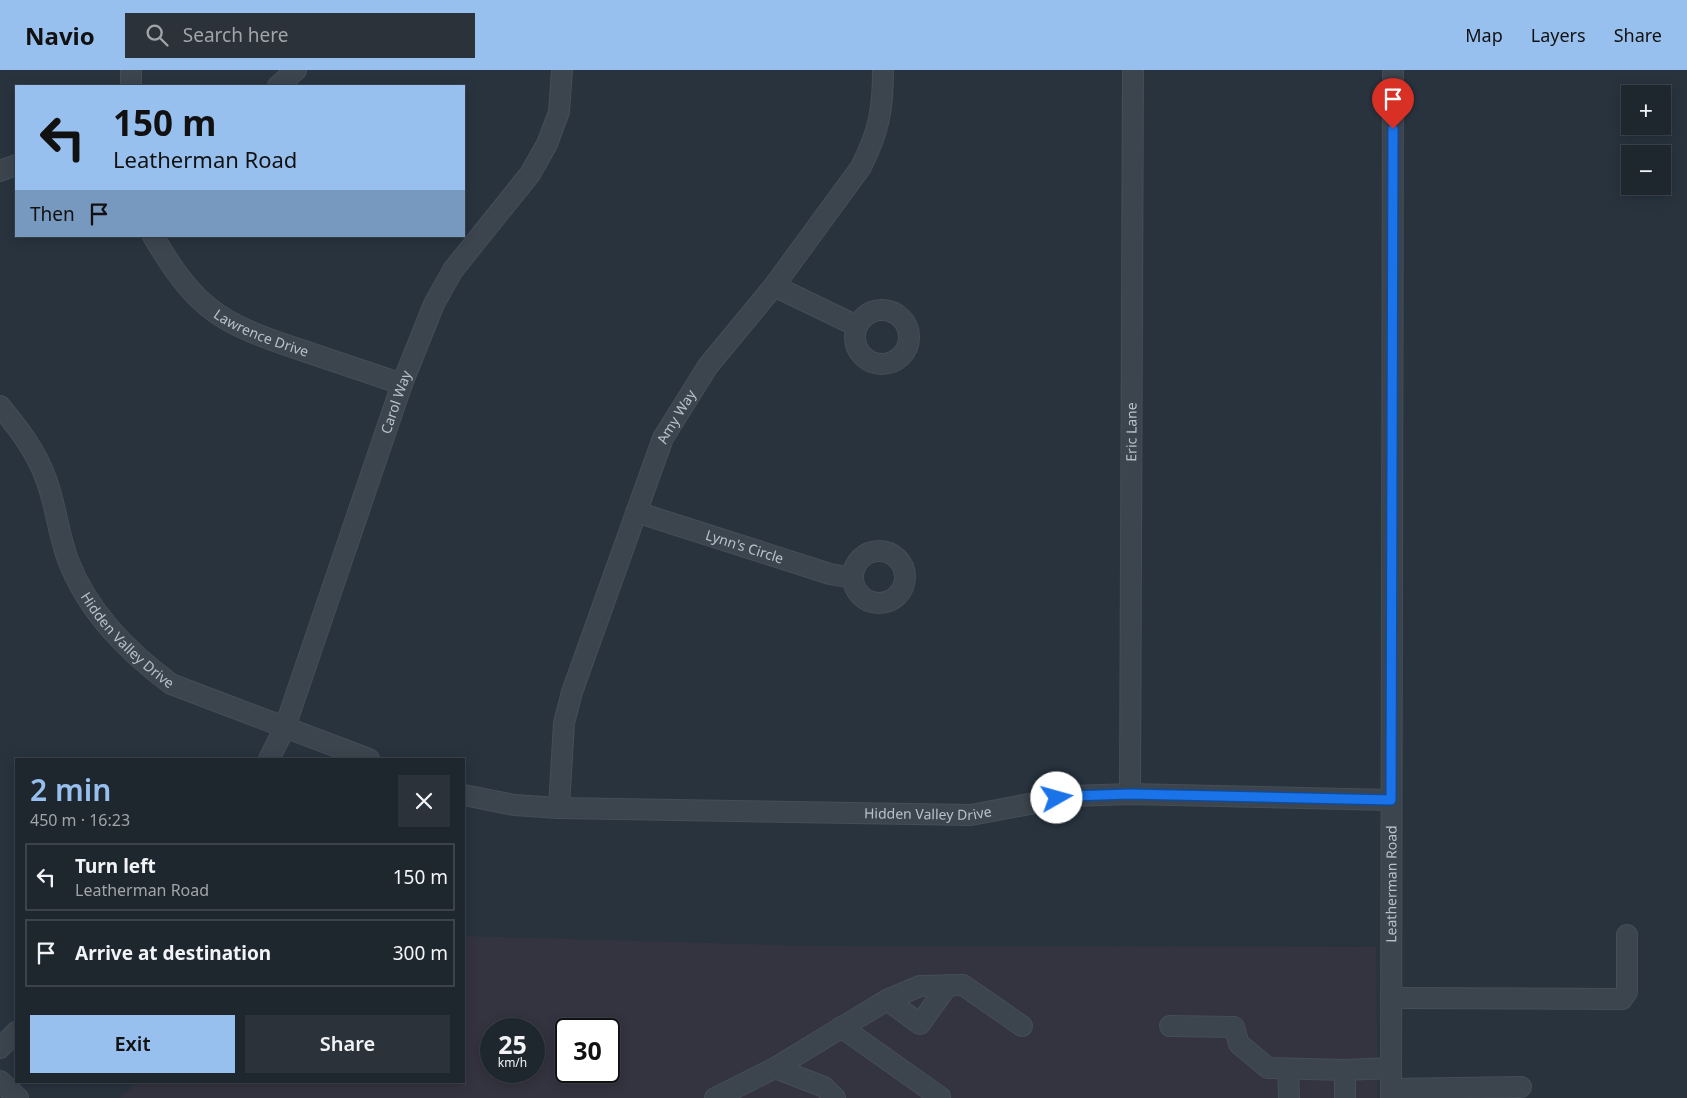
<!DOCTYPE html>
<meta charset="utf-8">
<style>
body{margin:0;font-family:"Noto Sans",sans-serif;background:#2b323a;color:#f1f3f6;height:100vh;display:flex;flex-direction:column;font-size:19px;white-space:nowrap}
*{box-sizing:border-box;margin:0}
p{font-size:16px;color:#a1a5aa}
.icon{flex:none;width:28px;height:28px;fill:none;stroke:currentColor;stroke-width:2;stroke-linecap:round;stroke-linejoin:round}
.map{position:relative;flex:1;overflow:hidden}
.panel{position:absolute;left:15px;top:688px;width:450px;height:325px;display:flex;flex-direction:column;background:#1e262e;border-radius:0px;box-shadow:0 2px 12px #0003,0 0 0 1px #3c434a}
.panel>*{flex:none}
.top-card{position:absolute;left:15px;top:15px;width:450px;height:152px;border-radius:0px;box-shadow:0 2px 12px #0003,0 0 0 1px #3c434a;background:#97c0ef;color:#111;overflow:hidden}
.controls{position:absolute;left:1621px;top:15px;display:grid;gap:10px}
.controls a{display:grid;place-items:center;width:50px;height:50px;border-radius:0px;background:#1e262e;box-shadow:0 2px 12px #0003,0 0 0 1px #3c434a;font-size:25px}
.speed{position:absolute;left:480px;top:948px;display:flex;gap:10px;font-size:25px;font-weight:700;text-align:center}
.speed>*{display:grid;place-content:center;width:65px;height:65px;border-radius:50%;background:#1e262e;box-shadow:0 2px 12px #0003,0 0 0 1px #3c434a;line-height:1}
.speed small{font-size:12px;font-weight:400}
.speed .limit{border:2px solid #111;border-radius:8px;background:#fff;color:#111}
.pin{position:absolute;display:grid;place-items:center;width:42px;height:42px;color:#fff;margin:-51px -21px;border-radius:50% 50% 50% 0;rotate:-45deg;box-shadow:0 0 5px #0007}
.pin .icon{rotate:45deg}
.me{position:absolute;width:55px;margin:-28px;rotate:83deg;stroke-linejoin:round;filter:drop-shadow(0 0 4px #0008)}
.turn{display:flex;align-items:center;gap:18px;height:105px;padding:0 15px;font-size:22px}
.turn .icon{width:65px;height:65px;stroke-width:2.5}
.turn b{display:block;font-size:35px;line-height:42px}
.then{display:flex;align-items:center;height:48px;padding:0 15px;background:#0003;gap:10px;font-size:19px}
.round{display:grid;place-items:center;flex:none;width:52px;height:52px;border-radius:0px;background:#2b323a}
.summary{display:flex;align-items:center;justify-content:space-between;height:85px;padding:0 15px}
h1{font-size:30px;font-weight:600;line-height:38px;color:#97c0ef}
.action{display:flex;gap:10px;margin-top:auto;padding:10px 15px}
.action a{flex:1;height:58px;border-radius:0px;background:#97c0ef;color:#111;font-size:20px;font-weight:600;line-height:58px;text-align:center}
.action a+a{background:#2b323a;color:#f1f3f6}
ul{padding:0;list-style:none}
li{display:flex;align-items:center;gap:15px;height:68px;margin:0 10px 8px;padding:0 5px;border:2px solid #3c434a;border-radius:0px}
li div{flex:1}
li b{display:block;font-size:19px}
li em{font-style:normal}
header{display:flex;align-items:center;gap:30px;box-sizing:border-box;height:70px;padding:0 25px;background:#97c0ef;color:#111}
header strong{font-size:24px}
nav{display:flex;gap:28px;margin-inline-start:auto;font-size:18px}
.search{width:350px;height:45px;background:#2b323a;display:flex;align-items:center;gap:12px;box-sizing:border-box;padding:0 18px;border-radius:0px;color:#a1a5aa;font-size:19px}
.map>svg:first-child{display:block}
</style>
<header>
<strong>Navio</strong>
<div class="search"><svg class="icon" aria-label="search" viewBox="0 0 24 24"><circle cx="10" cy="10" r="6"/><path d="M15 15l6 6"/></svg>Search here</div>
<nav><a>Map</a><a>Layers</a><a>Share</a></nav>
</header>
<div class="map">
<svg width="1687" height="1028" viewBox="0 0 1687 1028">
<rect width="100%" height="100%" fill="#28333e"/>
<!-- medical -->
<path fill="#343340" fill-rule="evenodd" d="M464 866 818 876 1376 877 1378 1028H120L138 1011H464ZM491 959H534V1001H491ZM566 959H609V1001H566Z"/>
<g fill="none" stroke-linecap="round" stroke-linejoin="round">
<defs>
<g id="minor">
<path d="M131 0V16"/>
<path d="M278 16 296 0"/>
<path d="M0 101 16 95"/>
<path id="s1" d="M153 166C168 191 184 217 207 236 234 259 272 270 304 281 337 292 370 303 402 314"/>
<path d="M774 216 857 256"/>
<circle cx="882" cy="267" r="27"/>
<path id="s2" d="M0 336C19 359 36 381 46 409 56 435 58 463 68 490 88 542 127 581 171 614L369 689"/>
<path id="s3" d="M636 442 830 504 853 508"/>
<circle cx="879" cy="507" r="26"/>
<path id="s4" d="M269 689 285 657 402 314 434 234 453 200 530 104 547 74 559 42 562 0"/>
<path id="s5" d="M1130 724 1133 0"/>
<path id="s6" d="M464 725 514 735 559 738 971 745 1072 726 1130 724 1391 730"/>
<path id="s7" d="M559 738 564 653 572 622 663 368 708 296 774 216 861 97C879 61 883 40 883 0"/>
<path d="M1391 928 1622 929 1627 922V865"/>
<path d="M887 930 920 954 948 915"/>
<path d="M1170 956 1234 957 1239 974 1268 998 1345 1000"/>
<path d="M841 957 940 1027"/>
<path d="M0 978 16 962"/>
<path d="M775 998 887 930 920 916 963 915 1022 956"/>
<path d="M1288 999 1289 1028"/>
<path d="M0 1011 18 1028"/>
<path d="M1391 1019 1521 1017"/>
<path d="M715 1028 775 998 824 1017 835 1028"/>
<path d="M1345 1028V1000L1391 998"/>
<path id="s8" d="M1391 1028 1393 0"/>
</g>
</defs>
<!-- minor casing -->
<use href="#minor" stroke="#454e57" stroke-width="22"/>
<!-- minor -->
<use href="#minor" stroke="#3c454e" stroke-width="20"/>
</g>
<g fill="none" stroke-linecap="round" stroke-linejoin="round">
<defs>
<path id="route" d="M1057 728 1072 726 1130 724 1391 730 1393 59"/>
</defs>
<!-- route casing -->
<use href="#route" stroke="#114b97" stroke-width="12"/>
<!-- route -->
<use href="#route" stroke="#1a73e8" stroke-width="9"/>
</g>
<g text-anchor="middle" stroke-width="5" stroke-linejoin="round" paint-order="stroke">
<!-- street labels -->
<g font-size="14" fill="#b8c0c9" stroke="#202a33">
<text dy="5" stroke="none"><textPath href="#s1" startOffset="150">Lawrence Drive</textPath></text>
<text dy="5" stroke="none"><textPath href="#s4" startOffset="379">Carol Way</textPath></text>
<text dy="5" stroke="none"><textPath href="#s7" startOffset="412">Amy Way</textPath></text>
<text dy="5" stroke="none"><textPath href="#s5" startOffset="362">Eric Lane</textPath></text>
<text dy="5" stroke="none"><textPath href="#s3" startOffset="114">Lynn's Circle</textPath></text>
<text dy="5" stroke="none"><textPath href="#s2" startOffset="272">Hidden Valley Drive</textPath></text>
<text dy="5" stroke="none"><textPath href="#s6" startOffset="465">Hidden Valley Drive</textPath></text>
<text dy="5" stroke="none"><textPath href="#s8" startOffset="214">Leatherman Road</textPath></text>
</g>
</g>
</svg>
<div class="controls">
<a>+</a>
<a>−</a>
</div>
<div class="speed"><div>25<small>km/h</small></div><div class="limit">30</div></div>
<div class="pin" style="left:1393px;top:59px;background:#d93025"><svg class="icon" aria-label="arrive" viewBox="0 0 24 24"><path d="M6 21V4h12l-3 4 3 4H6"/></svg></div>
<svg class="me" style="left:1057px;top:728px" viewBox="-20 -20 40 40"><circle r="19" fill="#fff"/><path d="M0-13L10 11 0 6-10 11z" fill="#1a73e8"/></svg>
<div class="top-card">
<div class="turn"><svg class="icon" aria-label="left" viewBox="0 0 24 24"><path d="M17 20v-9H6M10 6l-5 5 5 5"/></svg><div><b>150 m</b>Leatherman Road</div></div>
<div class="then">Then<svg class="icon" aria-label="arrive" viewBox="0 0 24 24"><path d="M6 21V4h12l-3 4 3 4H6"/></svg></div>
</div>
<section class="panel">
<div class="summary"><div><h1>2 min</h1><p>450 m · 16:23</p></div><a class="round"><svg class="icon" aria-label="close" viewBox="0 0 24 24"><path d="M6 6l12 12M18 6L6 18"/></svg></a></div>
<ul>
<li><svg class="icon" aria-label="left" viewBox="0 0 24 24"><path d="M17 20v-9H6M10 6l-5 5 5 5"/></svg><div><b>Turn left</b><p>Leatherman Road</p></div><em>150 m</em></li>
<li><svg class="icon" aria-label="arrive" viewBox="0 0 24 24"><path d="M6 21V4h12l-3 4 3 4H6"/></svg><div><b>Arrive at destination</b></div><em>300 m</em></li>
</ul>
<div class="action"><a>Exit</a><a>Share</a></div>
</section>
</div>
